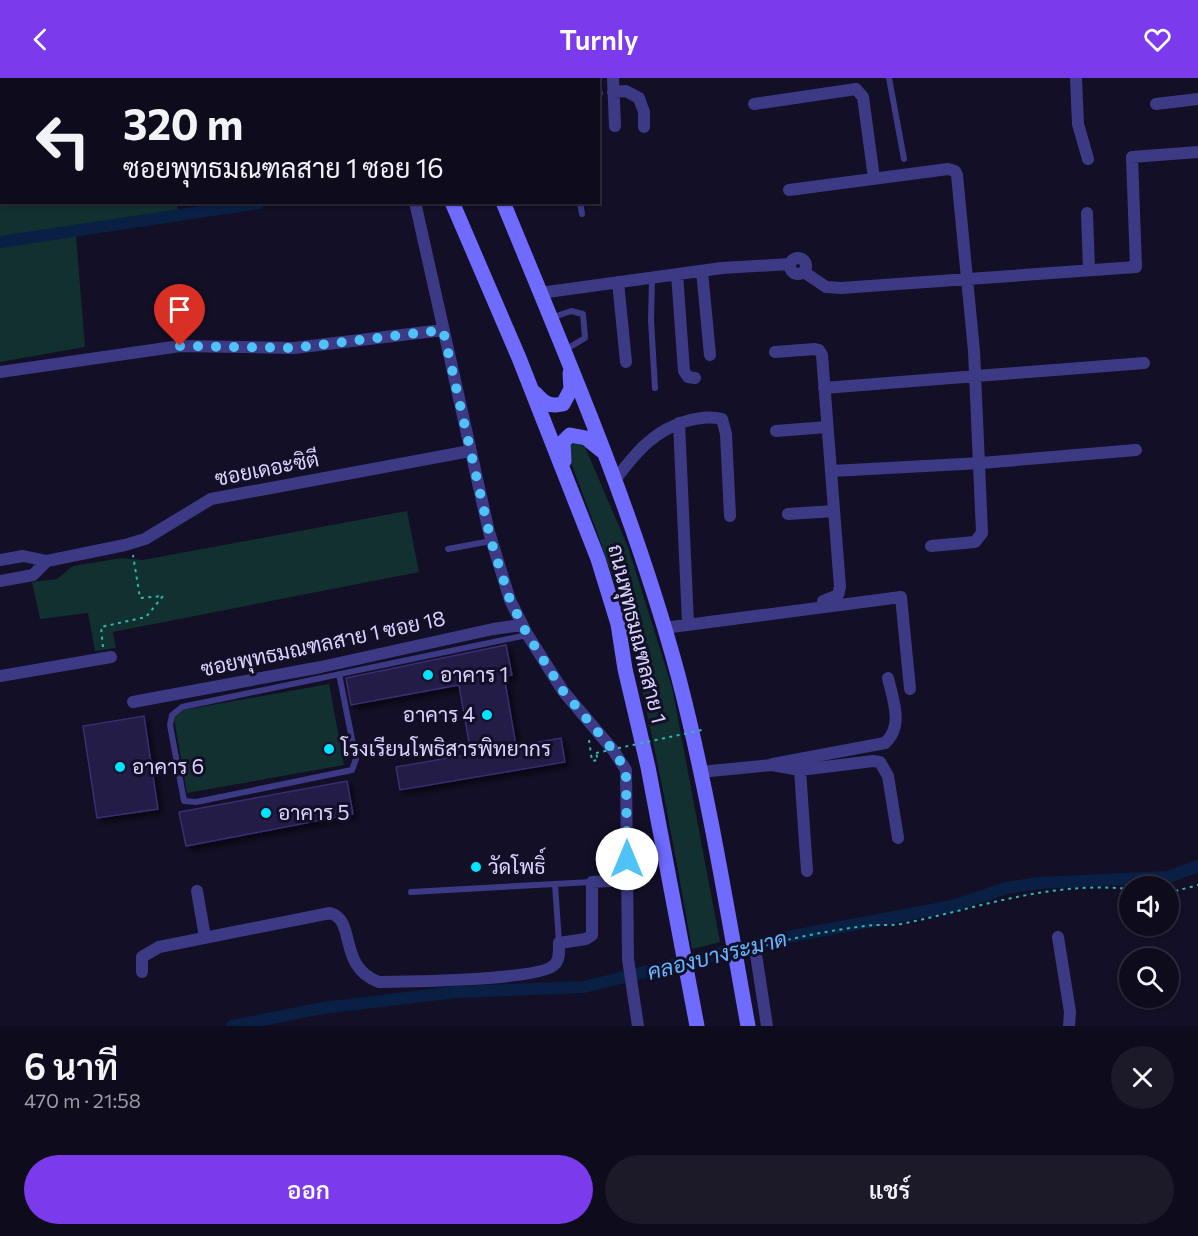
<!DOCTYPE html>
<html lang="th">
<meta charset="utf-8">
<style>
body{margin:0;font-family:Commissioner,Sarabun,sans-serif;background:#1c1929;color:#f1f3f6;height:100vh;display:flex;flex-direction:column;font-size:22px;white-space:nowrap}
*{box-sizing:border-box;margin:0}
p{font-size:20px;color:#9b9ba3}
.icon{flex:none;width:33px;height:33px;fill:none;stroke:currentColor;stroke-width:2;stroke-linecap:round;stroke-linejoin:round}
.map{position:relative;height:948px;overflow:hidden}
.details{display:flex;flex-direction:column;background:#0e0b1c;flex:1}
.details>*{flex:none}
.guide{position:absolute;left:0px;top:0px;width:600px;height:126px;box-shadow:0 2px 4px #0004,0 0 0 2px #2e2b3b;background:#0e0b1c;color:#f1f3f6;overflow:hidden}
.buttons{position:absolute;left:1119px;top:798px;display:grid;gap:12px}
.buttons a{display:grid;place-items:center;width:60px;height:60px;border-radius:50%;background:#0e0b1c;box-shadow:0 2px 4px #0004,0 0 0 2px #2e2b3b;font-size:30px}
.pin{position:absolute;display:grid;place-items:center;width:51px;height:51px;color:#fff;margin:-62px -26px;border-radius:50% 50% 50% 0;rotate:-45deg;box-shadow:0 0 6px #0007}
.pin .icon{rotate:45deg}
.me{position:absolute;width:66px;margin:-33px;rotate:0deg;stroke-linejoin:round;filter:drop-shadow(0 0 4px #0008)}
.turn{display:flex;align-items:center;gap:21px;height:126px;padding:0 24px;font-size:27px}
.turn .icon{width:78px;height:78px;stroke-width:2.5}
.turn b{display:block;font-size:42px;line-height:51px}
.round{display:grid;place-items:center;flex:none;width:63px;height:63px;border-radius:32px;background:#1c1929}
.summary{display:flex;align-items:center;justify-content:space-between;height:102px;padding:0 24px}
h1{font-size:36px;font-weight:600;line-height:45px}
.action{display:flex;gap:12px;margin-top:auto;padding:12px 24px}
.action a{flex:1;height:69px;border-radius:36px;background:#7c3aed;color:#fff;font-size:24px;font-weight:600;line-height:69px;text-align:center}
.action a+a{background:#1c1929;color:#f1f3f6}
header{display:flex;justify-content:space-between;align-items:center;height:78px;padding:0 24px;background:#7c3aed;color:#fff;font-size:27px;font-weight:600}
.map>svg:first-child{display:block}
</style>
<header><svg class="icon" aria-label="back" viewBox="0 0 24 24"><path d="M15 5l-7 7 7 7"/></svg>Turnly<svg class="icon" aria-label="heart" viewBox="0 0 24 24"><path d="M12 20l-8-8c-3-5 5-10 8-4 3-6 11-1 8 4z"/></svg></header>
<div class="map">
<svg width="1198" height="948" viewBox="0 0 1198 948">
<defs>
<filter id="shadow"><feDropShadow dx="4" dy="4" stdDeviation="3" flood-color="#0009"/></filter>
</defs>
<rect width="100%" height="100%" fill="#130f26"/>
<!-- green -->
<path fill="#12302f" d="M46 0H160V1H35Z
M0 6 2 124 177 125 179 143 76 158 85 269 0 284Z
M575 364 585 369 628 469 672 609 720 864 692 871C673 762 653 653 626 545 611 488 589 433 568 377L570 366Z
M407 433 419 494 113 554 116 570 95 573 88 535 40 541 32 504 57 501 73 488 122 480 143 482Z
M329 606 344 687 187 715 173 634Z"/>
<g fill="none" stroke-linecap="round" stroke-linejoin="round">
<!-- canal -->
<path stroke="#0a1f44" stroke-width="12" d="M0 164 259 125
M232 948 323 930 456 914 584 909 777 861 953 828 1006 810 1038 805 1168 799 1198 788"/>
</g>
<!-- building -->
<path fill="#241b47" stroke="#3b2d73" stroke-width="1.5" filter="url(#shadow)" d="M506 567 512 597 504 598 516 668 561 660 565 684 400 712 396 689 471 676 459 607 351 627 346 600Z
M144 638 158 731 97 740 83 648Z
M347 703 353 736 186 768 179 734Z"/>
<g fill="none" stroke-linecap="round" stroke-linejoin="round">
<!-- path -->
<path stroke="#2fb8b0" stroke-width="2" stroke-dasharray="3 4.5" stroke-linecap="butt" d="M103 569 101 549 146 539 163 518 140 520 133 477
M589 662 592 683 598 682 596 675
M1168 815 1198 807
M766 867C798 859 832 852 865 848 877 846 889 848 901 846 980 830 1048 803 1130 811"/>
<!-- lane -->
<path stroke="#3d3a85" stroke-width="6" d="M540 0V2
M889 0 904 81
M598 15H600
M580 124 582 136
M652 200 651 242 655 310
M551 240 571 233 583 236 585 260 565 272
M448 471 491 463
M339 596 356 681 352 692 196 724 184 723 170 647 172 637 182 629 527 557
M555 806 592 804
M411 814 555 806 559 865"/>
<!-- street -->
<path stroke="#3d3a85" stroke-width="12" d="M392 0V2
M613 0 615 48
M1076 0 1078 46 1088 81
M613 14 626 13 639 20 644 34V49
M754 26 856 11 863 19 874 100
M1156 26 1198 21
M0 88H2
M789 112 948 91 955 93 957 97 974 273 982 455 975 464 931 468
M415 124 489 454 510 522 527 556 563 613 613 672 626 692 628 881 638 948
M1087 135 1089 192
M790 188a8 8 0 1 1 16 0a8 8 0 1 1-16 0Z
M702 193 710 277
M804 194 826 209 841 210 1136 189 1132 79 1198 74
M677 196 684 293 688 299 695 300
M618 204 626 284
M540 215 722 190 790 186
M775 274 815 271 819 272 822 277 840 509 838 517 823 523
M0 294 180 268 294 270 443 252
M824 310 1144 285
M679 345 688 545
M776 353 827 349
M832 393 981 385 1136 372
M615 402C636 374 655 351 690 342 701 340 711 338 722 341L726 356 730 438
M788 436 834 433
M0 482 23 478 47 483 125 467 145 461 211 421 470 373
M0 503 33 497 47 483
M664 550 901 519 910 611
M0 598 111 579
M133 624 321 589 493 551 522 547
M773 686 885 665C904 648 893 622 888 600
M800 692 873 683 880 684 888 698 898 760
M700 694 772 687 800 692 807 793
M197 813 205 859
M1058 859 1070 934 1069 948
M755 870 767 948
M142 894V879L159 869 330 835C357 842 337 889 379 904 406 904 540 902 554 887 560 882 559 873 559 865L586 861 592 857V804L627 802"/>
<!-- secondary -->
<path stroke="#6f6bff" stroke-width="15" d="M402 0V2
M452 0 453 2
M452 124 519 280 598 481 618 546 625 591 648 689 697 948
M503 124C567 280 634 434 678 597 708 712 727 831 748 948
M535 315C544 325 549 329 563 326L571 311 570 295
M564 383 563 364 570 357 586 360 602 373"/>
<!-- path-bridge -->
<path stroke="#2fb8b0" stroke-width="2" stroke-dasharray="3 4.5" stroke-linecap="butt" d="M596 675 702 652"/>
</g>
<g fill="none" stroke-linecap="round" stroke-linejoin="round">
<!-- route -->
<path stroke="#4fc3f7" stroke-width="10" stroke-dasharray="0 18" d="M180 268 294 270 443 252 491 463 510 522 527 556 563 613 613 672 626 692 627 781"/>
</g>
<!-- markers -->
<g fill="#00e5ff" stroke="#130f26" stroke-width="2">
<circle cx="428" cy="597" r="6"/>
<circle cx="487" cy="637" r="6"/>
<circle cx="329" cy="671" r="6"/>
<circle cx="120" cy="689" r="6"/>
<circle cx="266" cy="735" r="6"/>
<circle cx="476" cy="789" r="6"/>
</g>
<g text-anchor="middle" stroke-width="6" stroke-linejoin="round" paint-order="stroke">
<!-- street labels -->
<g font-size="21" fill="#d9d4ff" stroke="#130f26">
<text transform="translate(267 391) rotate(-11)" y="7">ซอยเดอะซิตี</text>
<text transform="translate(637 556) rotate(76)" y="7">ถนนพุทธมณฑลสาย 1</text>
<text transform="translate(323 566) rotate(-12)" y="7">ซอยพุทธมณฑลสาย 1 ซอย 18</text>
</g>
<!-- poi labels -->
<g font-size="21" fill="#d9d4ff" stroke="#130f26" text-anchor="start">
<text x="440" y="604">อาคาร 1</text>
<text x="475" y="644" text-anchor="end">อาคาร 4</text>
<text x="341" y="678">โรงเรียนโพธิสารพิทยากร</text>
<text x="132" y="696">อาคาร 6</text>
<text x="278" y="742">อาคาร 5</text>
<text x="488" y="796">วัดโพธิ์</text>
</g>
<!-- water labels -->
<g font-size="22" font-style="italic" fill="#62b6ff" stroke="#130f26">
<text transform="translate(717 877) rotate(-14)" y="8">คลองบางระมาด</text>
</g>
</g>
</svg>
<div class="buttons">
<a><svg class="icon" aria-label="sound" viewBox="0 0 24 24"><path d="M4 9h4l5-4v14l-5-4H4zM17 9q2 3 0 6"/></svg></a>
<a><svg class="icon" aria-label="search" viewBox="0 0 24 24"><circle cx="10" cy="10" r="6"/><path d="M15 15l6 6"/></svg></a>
</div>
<div class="pin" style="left:180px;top:268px;background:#d93025"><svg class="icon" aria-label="arrive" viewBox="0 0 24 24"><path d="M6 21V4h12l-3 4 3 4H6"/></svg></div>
<svg class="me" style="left:627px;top:781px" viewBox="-20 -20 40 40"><circle r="19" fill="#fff"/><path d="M0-13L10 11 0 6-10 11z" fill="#4fc3f7"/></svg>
<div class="guide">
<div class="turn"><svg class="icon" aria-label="left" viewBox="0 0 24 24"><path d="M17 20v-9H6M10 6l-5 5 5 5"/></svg><div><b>320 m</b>ซอยพุทธมณฑลสาย 1 ซอย 16</div></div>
</div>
</div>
<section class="details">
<div class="summary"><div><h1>6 นาที</h1><p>470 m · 21:58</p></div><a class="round"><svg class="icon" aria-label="close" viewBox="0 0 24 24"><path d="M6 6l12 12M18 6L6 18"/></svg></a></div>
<div class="action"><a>ออก</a><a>แชร์</a></div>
</section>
